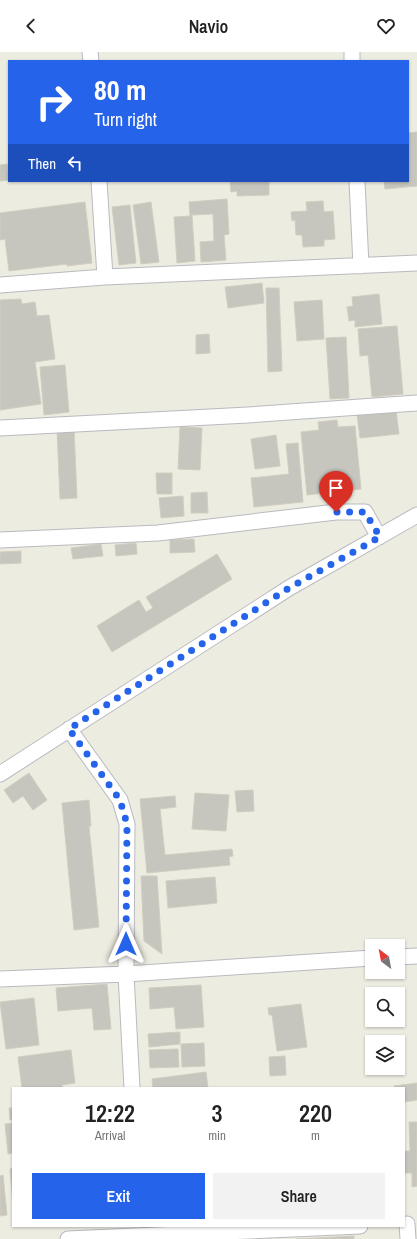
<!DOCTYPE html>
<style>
body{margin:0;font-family:"Archivo Narrow",sans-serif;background:#f2f2f2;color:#222;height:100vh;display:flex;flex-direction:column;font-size:15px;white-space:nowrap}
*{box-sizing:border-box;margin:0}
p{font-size:13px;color:#767676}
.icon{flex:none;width:22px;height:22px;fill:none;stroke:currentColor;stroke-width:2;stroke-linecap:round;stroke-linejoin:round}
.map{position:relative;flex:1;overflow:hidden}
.details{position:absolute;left:12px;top:1035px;width:393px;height:140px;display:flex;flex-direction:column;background:#fff;border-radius:0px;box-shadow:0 1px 3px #0004}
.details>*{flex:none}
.hud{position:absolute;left:8px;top:8px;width:401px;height:122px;border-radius:0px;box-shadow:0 1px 3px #0004;background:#2563eb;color:#fff;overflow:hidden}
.needle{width:26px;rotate:328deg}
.fabs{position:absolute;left:365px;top:887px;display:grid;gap:8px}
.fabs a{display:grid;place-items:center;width:40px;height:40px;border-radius:0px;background:#fff;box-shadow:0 1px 3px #0004;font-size:20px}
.pin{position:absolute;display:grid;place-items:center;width:34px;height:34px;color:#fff;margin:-41px -17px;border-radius:50% 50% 50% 0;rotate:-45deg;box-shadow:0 0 4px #0007}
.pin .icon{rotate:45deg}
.me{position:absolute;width:44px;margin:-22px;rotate:0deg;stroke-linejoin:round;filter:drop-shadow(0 0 3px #0008)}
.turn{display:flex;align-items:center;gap:14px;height:84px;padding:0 20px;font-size:18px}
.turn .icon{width:52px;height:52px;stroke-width:2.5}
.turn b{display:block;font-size:28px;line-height:34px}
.then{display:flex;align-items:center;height:38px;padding:0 20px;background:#0003;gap:8px;font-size:15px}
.eta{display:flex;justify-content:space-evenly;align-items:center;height:68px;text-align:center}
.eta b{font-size:24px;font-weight:600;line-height:28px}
.action{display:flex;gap:8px;margin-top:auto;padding:8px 20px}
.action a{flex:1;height:46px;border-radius:0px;background:#2563eb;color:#fff;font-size:16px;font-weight:600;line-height:46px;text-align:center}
.action a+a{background:#f2f2f2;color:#222}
header{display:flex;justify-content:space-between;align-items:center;height:52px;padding:0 20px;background:#fff;font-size:18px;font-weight:600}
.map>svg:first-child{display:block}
</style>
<header><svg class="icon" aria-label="back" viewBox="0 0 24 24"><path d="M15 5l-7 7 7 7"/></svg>Navio<svg class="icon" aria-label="heart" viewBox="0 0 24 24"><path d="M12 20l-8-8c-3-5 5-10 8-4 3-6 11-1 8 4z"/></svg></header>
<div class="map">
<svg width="417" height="1187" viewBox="0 0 417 1187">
<rect width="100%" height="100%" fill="#edece1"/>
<!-- building -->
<path fill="#c7c6be" stroke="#d1cebf" d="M417 80V134L385 137 384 129H408V81Z
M7 112 9 128 0 129V113Z
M230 129H269V143L237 144V139L231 140Z
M227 147 229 182 224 183 226 208 201 210 200 190 214 189 213 162 192 163 195 209 177 211 174 165 190 164 189 150Z
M323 149 324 160 333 159 335 187 324 188V194L303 195 302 183H296L295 168 292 169 291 160 307 159 306 150Z
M85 150 92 211 67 214V212L9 219 5 187 0 188V161Z
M151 150 159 210 141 212 133 153Z
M130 153 136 211 119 213 112 155Z
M262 231 264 251 228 256 225 235Z
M266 236H279L282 319 268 320Z
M379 242 382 272 355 275V268L349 269 347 255 353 254 352 245Z
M21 247 22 252 35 250 37 264 49 263 55 307 35 310 41 352 0 358V248Z
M322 248 324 287 297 289 294 250Z
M397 274 403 342 372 345 368 303 360 304 358 277Z
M209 282 210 301 196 302V283Z
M346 285 349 346 330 347 326 286Z
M65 313 69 360 44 363 40 315Z
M396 358 399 382 360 386 357 362Z
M337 368 338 375 355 374 361 437 307 443 301 380 319 378 318 370Z
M180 375 202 376 200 418 178 417Z
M74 377 77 446 60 447 57 378Z
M276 383 280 414 255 417 251 387Z
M298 391 303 450 254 455 251 426 289 422 286 392Z
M156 421H172V442H157Z
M207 440 208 461H191V441Z
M183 444 184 464 161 466 159 446Z
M194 487 195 500 170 501V488Z
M136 491 137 502 116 504 115 493Z
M101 492 103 504 73 507 71 496Z
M21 499V511L0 512V500Z
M217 502 232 527 112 600 97 574 139 548 146 560 153 556 146 545Z
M29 721 47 748 33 758 23 744 13 751 4 738Z
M253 738 254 759 237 760 235 739Z
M195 741 229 743 226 779 192 777Z
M175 744 176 755 160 757 165 803 232 797 233 804 229 805 230 813 147 821 140 747Z
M89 748 91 774H89L99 875 74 878 62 751Z
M141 824H157L162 902 144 889Z
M215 825 217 851 168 856 166 829Z
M107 932 111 977 94 978 92 956 58 959 56 936Z
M201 933 204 975 176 977 174 955 150 957 149 936Z
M34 946 39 993 6 997 0 950Z
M301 952 307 995 277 999 272 963H269L268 956Z
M180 980V992L149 995 148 982Z
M204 991 205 1014 182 1015 181 992Z
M178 997 179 1015 150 1016 149 998Z
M71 998 75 1031 62 1033 63 1036H22L18 1005Z
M285 1004 286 1023 270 1024 269 1005Z
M206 1020 208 1036H153L152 1027Z
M417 1031V1048L404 1050V1036H394V1034Z
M9 1056H13V1068H10Z
M409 1070H417V1134L412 1135V1121H404V1099H410Z
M13 1071V1101L8 1102 5 1072Z
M13 1116V1153L10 1117Z
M3 1123 7 1163 0 1164V1124Z
M354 1184V1187H296Z"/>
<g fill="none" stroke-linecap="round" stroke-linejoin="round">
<defs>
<path id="minor" d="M90 0 91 9
M352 0V9
M99 129 105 225
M357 129 361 214
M0 233 105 225 417 211
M0 376 248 363 417 351
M0 488 158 481 336 460H365L379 485
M69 677 120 748 127 772 126 922 132 1036
M0 722 289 536 417 463
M398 905 417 904
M0 927 126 922 372 906
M407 1172 408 1187
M68 1187 360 1174"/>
</defs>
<!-- minor casing -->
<use href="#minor" stroke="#b9bac0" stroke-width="17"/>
<!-- minor -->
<use href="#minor" stroke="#fff" stroke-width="15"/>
</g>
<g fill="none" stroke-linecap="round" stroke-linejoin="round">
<!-- route -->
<path stroke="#2563eb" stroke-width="7" stroke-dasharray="0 12.6" d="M126 892 127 772 120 748 69 677 289 536 380 485 365 460H336"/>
</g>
</svg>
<div class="fabs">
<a><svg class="needle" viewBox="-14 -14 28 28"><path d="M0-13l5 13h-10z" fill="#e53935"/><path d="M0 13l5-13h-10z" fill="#767676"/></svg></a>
<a><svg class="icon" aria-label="search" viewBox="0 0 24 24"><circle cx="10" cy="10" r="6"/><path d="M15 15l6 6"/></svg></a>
<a><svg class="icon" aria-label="layers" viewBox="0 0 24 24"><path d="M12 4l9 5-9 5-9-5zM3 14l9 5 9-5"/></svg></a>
</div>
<div class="pin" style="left:336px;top:460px;background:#d93025"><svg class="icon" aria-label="arrive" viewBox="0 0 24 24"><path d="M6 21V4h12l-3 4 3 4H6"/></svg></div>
<svg class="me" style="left:126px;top:892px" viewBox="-20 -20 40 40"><path d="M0-17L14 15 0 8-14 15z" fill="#2563eb" stroke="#fff" stroke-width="4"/></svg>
<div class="hud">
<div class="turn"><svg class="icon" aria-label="right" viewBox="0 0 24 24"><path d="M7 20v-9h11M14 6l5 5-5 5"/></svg><div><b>80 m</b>Turn right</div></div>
<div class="then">Then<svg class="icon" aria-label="left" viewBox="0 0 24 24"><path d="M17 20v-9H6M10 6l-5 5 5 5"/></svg></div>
</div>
<section class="details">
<div class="eta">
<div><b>12:22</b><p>Arrival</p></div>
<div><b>3</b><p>min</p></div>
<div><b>220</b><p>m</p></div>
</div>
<div class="action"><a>Exit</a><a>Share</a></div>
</section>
</div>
